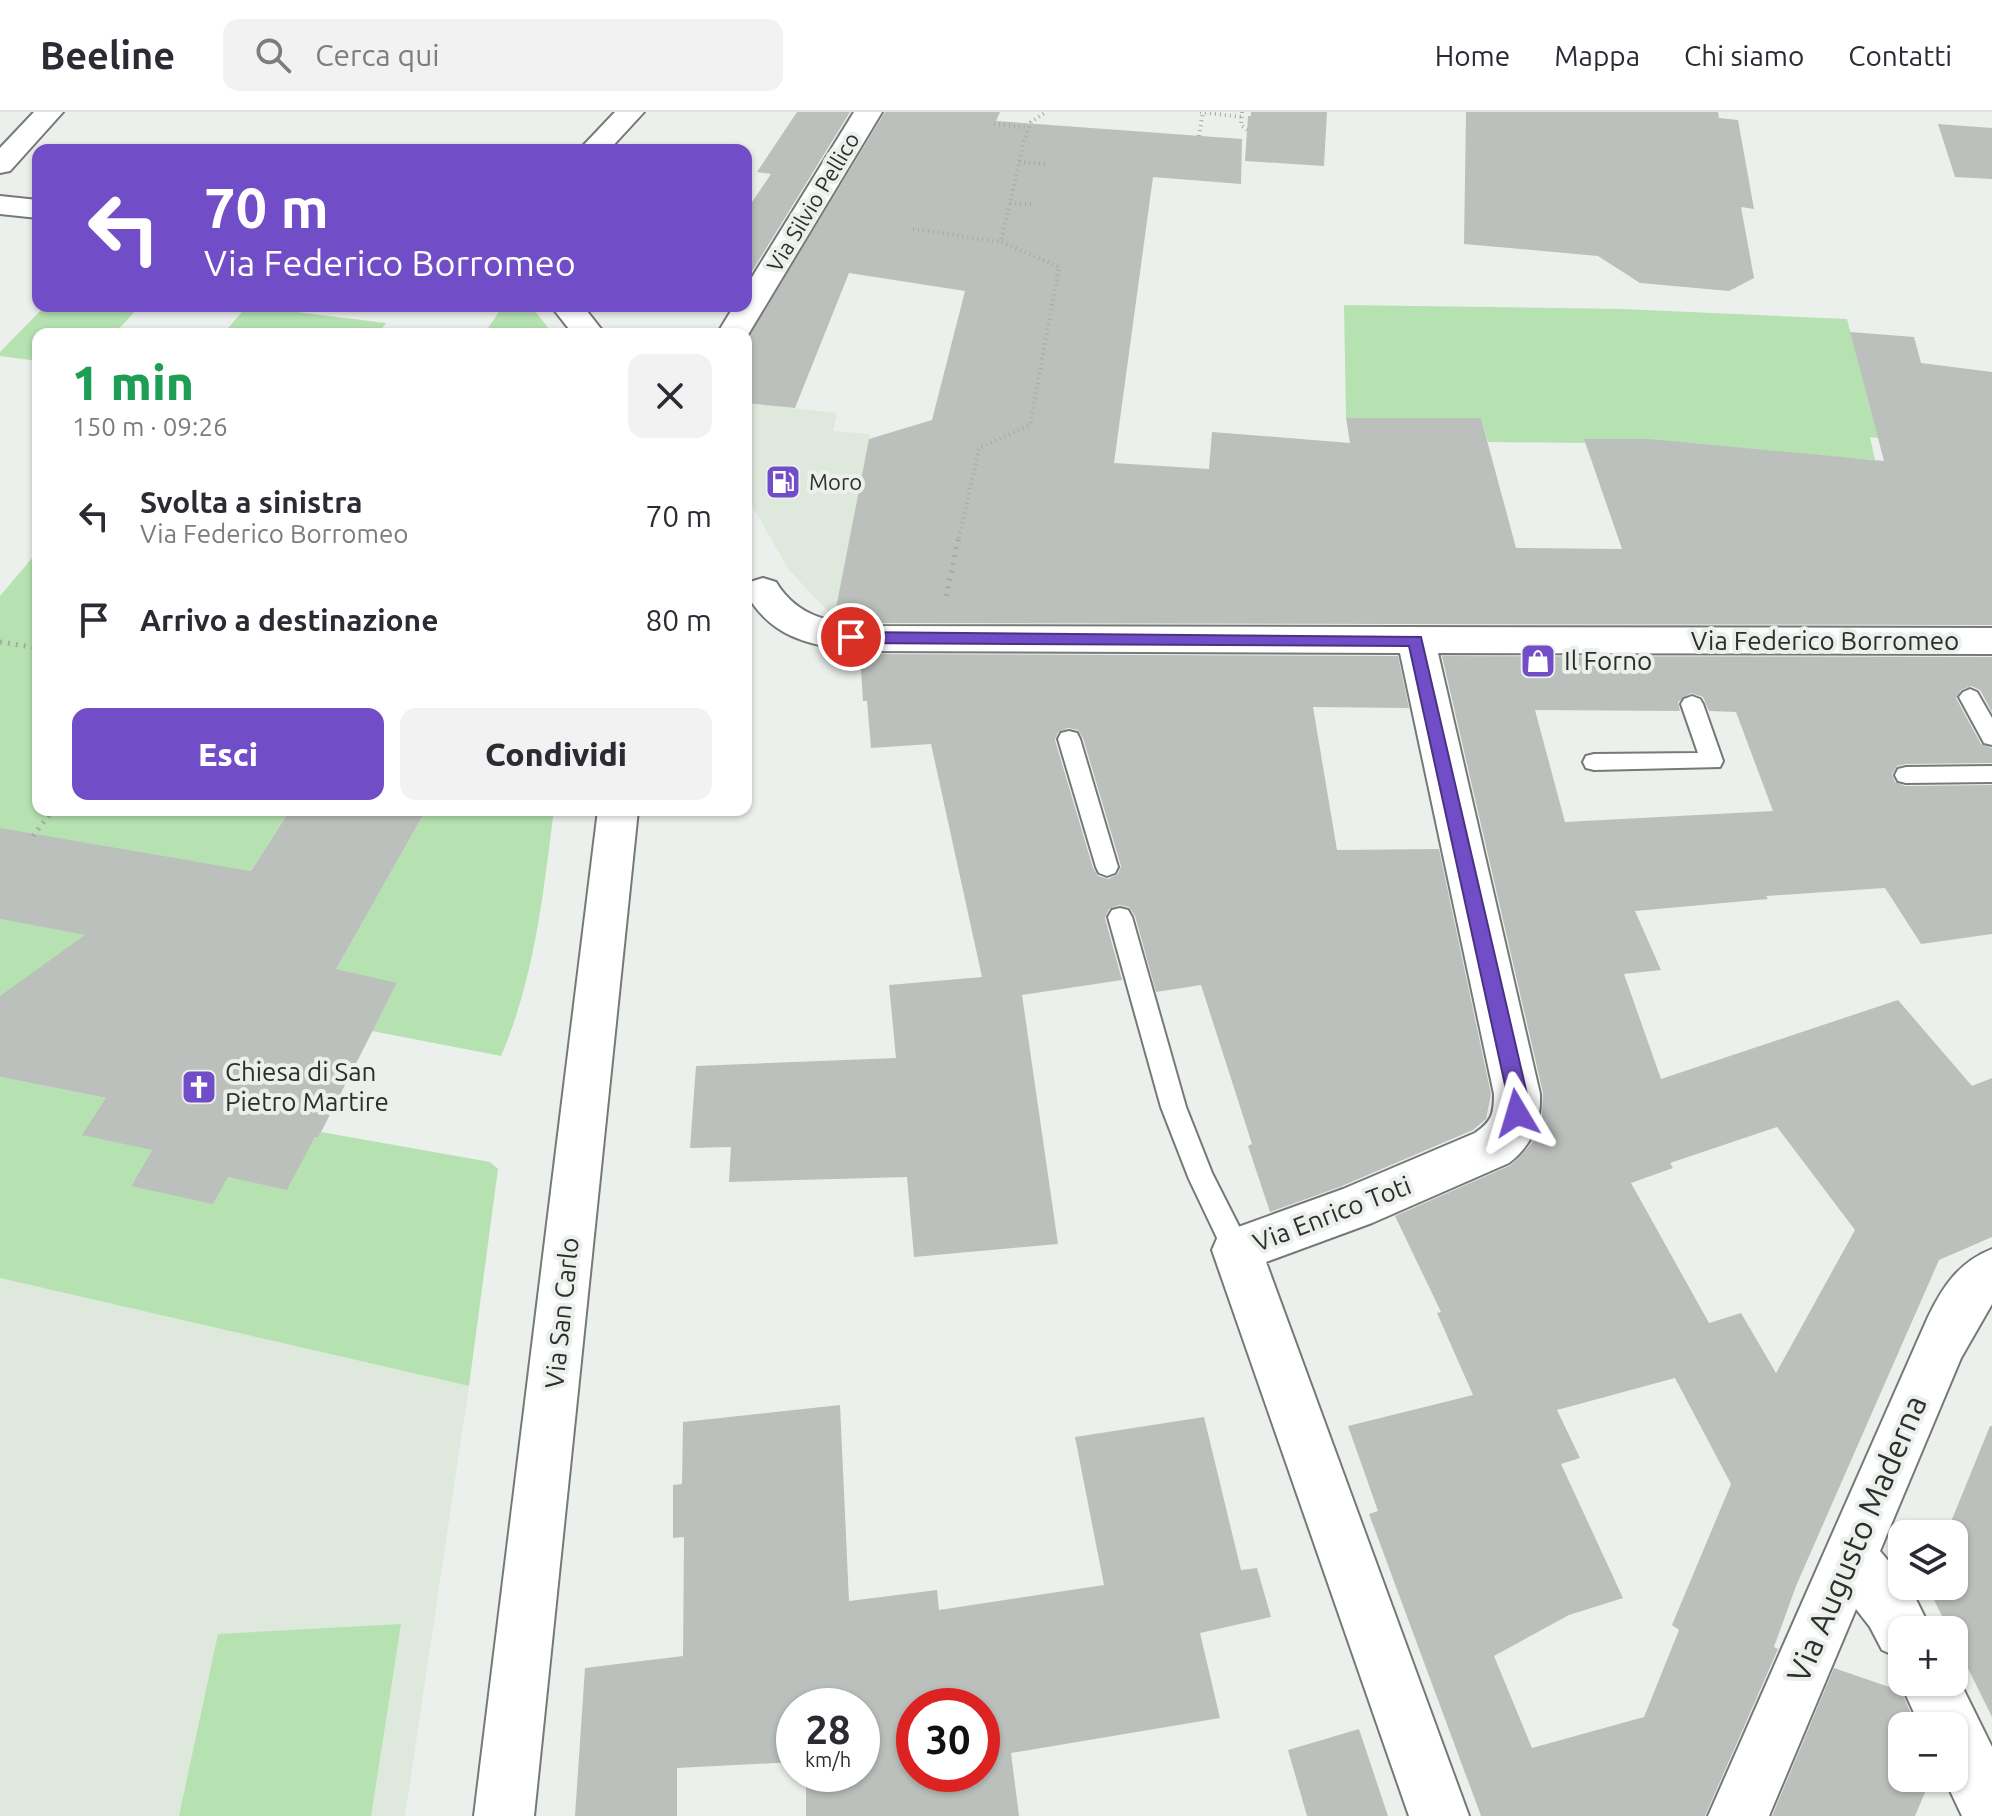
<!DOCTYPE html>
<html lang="it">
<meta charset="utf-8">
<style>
body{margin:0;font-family:Ubuntu,sans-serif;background:#f2f2f3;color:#2b2b33;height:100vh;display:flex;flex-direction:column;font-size:30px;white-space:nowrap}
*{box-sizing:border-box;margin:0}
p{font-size:26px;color:#7c7c81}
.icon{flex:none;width:44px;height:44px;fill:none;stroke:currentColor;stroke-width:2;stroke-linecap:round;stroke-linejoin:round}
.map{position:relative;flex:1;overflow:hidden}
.panel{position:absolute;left:32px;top:216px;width:720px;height:488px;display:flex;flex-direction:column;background:#fff;border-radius:16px;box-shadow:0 2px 6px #0004}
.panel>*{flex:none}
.banner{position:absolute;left:32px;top:32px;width:720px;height:168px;border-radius:16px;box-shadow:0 2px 6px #0004;background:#714ec7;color:#fff;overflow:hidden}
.tools{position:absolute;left:1888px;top:1408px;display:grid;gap:16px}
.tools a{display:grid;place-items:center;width:80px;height:80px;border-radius:16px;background:#fff;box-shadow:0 2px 6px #0004;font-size:40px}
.speed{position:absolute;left:776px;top:1576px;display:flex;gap:16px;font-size:40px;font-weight:700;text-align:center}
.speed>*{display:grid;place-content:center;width:104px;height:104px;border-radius:50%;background:#fff;box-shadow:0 2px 6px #0004;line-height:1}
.speed small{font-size:20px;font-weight:400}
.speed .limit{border:12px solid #d22;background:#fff;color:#111}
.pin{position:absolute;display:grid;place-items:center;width:68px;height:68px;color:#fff;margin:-34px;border:4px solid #fff;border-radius:50%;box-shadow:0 2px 8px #0007}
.me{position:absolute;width:88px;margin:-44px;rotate:353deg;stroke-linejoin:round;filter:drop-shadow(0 0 6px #0008)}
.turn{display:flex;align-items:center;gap:28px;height:168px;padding:0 40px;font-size:36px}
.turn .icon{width:104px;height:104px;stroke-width:2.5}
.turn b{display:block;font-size:56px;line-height:68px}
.round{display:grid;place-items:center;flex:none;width:84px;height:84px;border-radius:16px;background:#f2f2f3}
.headline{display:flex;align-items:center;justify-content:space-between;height:136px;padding:0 40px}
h1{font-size:48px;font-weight:800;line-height:60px;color:#1e9e55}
.primary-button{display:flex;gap:16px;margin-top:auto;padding:16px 40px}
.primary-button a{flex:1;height:92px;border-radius:16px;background:#714ec7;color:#fff;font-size:32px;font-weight:800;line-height:92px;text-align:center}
.primary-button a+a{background:#f2f2f3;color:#2b2b33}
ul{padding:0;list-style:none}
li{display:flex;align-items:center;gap:24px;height:104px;padding:0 40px}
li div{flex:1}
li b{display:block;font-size:30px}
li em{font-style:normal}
header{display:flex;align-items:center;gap:48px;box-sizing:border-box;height:112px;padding:0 40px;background:#fff;border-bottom:2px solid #e1e1e2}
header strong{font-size:38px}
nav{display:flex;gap:44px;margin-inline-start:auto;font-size:28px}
.search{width:560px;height:72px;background:#f2f2f3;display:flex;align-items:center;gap:20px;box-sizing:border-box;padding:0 28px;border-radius:16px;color:#7c7c81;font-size:30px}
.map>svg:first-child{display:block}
</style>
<header>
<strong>Beeline</strong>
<div class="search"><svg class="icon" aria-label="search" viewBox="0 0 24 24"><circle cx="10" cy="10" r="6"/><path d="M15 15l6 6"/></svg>Cerca qui</div>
<nav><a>Home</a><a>Mappa</a><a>Chi siamo</a><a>Contatti</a></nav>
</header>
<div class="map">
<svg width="1992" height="1704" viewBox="0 0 1992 1704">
<rect width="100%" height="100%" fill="#ecf0ec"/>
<!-- built -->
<path fill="#dee8dd" d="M746 291 837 301 833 319 870 322 834 506 789 458 746 383Z
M0 1166 469 1274 405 1704H0Z"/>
<!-- green -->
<path fill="#b6e2b1" d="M1344 193 1623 197 1847 207 1878 326 1870 325 1875 348 1650 330 1649 327H1585L1586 331 1488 330 1481 306H1346Z
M45 194H140L114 222H38V249L0 244V240Z
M247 194H291L288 199 386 211 378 222H223Z
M503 194H531L553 222H484Z
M38 439V698H290L251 759 0 718V484Z
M426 698H554C543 782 535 865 501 944L372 919 397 871 329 869Z
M0 807 121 829 24 870 0 884Z
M0 965 106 986 152 1038 131 1074 228 1065 287 1077 315 1025 318 1026 321 1020 490 1050 498 1057 469 1274 0 1166Z
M401 1512 371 1704H179L218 1522Z"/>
<!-- building -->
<path fill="#bcc0bc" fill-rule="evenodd" d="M797 0H850L746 169V99L771 62 757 60Z
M885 0H1000L996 9 1242 27 1241 72 1153 65 1114 351 1209 357 1212 320 1350 331 1346 306H1481L1516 436 1622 437 1584 327H1649L1884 349 1850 220 1914 225 1921 251 1992 260V513L869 511 858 510V505L834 506 869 327 932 308 965 179 849 161 795 296 746 291V229Z
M1251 0H1327L1324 54 1245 49 1248 4H1251Z
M1466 0H1718L1719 6 1738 8 1754 97 1741 95 1754 166 1729 179 1640 171 1598 144 1464 132Z
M1938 12 1992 16V67L1955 65Z
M860 542 1398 544 1409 596 1313 595 1337 738 1439 737 1491 982 1486 1007 1473 1018 1342 1074 1270 1100 1248 1034 1252 1032 1201 873 1156 880 1135 804 1129 795 1119 793 1109 797 1105 806 1122 868 1022 883 1058 1132 914 1145 907 1065 729 1070 731 1035 690 1036 696 954 896 946 889 873 982 865 931 632 871 636 867 589H863ZM1068 616 1078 618 1083 626 1121 754 1118 762 1108 767 1098 764 1093 756 1055 628 1058 620Z
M1442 544 1992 545V600L1980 578 1971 574 1961 578 1956 586 1981 632 1992 636V651L1906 652 1897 654 1892 662 1895 670 1905 674 1992 673V822L1921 832 1885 776 1766 784 1768 787 1635 799 1661 858 1624 862 1661 967 1898 888 1972 974 1992 966V1125L1939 1148 1796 1474 1774 1535 1778 1537 1705 1704H1481L1369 1402 1378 1399 1348 1314 1473 1283 1437 1201 1441 1200 1395 1104 1511 1053 1532 1031 1542 1003 1543 981ZM1691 581 1703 585 1709 599 1736 600 1773 699 1565 710 1535 598 1680 599 1678 590ZM1777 1015 1855 1118 1776 1261 1741 1201 1709 1211 1631 1071 1673 1056 1670 1051ZM1675 1266 1731 1372 1672 1513 1679 1518 1644 1605 1532 1636 1494 1544 1569 1503 1623 1486 1561 1352 1580 1346 1557 1298Z
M290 698H426L336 857 397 871 318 1026 315 1025 287 1078 228 1065 213 1092 131 1074 152 1038 82 1023 106 986 0 965V884L85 823 0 807V716L251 759Z
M840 1293 849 1489 937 1478 939 1498 1104 1473 1075 1325 1204 1305 1241 1458 1257 1456 1271 1505 1200 1521 1220 1606 1011 1641 1019 1704H806V1662H862V1594H794V1650L677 1656V1704H575L585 1556 683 1544 684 1425 673 1426V1373L682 1372 683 1310ZM914 1594H982V1662H914Z
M1990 1314H1992V1605L1954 1528V1518H1949L1927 1474H1954V1422H1946Z
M1834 1556 1901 1579 1917 1614H1902V1666H1931L1915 1704H1772Z
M1359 1617 1388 1704H1307L1288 1638Z"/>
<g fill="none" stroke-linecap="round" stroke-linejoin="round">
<defs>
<path id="lane" d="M1970 577 1977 580 1992 606V633L1984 631 1959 585 1963 580Z
M1692 584 1700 587 1703 592 1723 649 1720 655 1594 658 1586 656 1583 650 1586 644 1594 642 1698 641 1681 592 1684 587Z
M1069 619 1077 621 1080 627 1118 755 1115 761 1107 764 1099 761 1096 755 1058 627 1061 621Z
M1992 654V670L1906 671 1898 669 1895 663 1898 657 1906 655Z
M1120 796 1128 798 1132 805 1186 995 1212 1061 1251 1138 1247 1147 1237 1150 1227 1147 1189 1067 1161 995 1108 805 1112 798Z"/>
<path id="street" d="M34 0H63L10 59 0 61V36Z
M615 0H644L609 38H579Z
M854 0H882L746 226V222H717L734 194H746V175Z
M0 84 38 88V106L0 102Z
M551 194H583L605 222H573Z
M763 466 776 470C798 506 830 510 869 514L1992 516V542L1438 541 1540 982C1541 1011 1532 1033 1509 1051L1372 1111 1266 1150 1469 1704H1409L1212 1138 1219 1122 1343 1077 1475 1021C1492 1009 1494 1002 1494 982L1400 541 854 539C806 532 771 525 746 481L750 470Z
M1992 1137V1192L1961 1246 1880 1439 1902 1465V1474L1910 1475 1931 1518H1902V1547L1882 1538 1870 1515 1856 1497 1769 1704H1708L1928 1205C1943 1174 1959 1150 1992 1137Z
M1954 1558 1992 1635V1704H1962L1944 1666H1954V1614H1920L1900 1570 1902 1565V1570H1954Z"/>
<path id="secondary" d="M598 698H638L534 1704H474Z"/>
</defs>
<!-- lane casing -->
<use href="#lane" stroke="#767a76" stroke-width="4"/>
<!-- street casing -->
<use href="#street" stroke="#767a76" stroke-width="4"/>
<!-- secondary casing -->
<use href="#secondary" stroke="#767a76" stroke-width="4"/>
<!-- path-far1 -->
<path stroke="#a6aaa6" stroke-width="4" stroke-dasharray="1 4" stroke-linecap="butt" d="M1200 0 1241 5
M1242 0 1241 13 1247 18
M994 12 1029 16
M1199 24 1203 0
M1019 50 1047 52
M1010 91 1035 92
M913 117 1001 130
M959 426 979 336 1030 313 1059 155 1001 130 1024 29 1031 10 1046 0"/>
<!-- path -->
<path stroke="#a6aaa6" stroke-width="5" stroke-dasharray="2 6" stroke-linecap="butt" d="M946 484 959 424
M0 530 38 536
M33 724 53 698"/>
<!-- lane -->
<use href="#lane" fill="#fff" fill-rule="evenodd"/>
<!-- street -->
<use href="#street" fill="#fff" fill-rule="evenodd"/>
<!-- secondary -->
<use href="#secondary" fill="#fff" fill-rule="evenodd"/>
</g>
<!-- route -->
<path fill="#714ec7" stroke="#493381" stroke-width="2" d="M851 520 1421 525 1527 982 1524 1007 1517 1009 1510 1007 1507 982 1409 534 851 531 843 525Z"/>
<!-- icons -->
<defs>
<symbol id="fuel-square" viewBox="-11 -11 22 22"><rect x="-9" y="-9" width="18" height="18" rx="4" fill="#714ec7" stroke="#ecf0ec"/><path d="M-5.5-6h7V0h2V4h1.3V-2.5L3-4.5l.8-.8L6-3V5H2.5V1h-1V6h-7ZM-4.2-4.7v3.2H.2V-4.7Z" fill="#fff"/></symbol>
<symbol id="shop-square" viewBox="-11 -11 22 22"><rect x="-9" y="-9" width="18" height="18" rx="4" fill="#714ec7" stroke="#ecf0ec"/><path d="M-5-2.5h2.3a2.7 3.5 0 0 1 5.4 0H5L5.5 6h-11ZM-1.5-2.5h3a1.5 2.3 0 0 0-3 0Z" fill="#fff"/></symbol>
<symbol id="church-square" viewBox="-11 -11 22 22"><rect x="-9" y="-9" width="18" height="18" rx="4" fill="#714ec7" stroke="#ecf0ec"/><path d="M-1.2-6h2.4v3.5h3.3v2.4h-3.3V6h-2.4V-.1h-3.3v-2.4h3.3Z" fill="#fff"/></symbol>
</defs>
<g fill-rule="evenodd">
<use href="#fuel-square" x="763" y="350" width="40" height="40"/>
<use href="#shop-square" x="1518" y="529" width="40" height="40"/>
<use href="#church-square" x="179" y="955" width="40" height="40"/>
</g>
<g text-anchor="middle" stroke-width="8" stroke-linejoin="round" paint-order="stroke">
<!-- far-street labels -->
<g font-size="22" fill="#2d2f2d" stroke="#ecf0ec">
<text transform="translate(813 90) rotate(-59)" y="8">Via Silvio Pellico</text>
</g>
<!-- far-poi labels -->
<g font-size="22" fill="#2d2f2d" stroke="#ecf0ec" text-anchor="start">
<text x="809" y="378">Moro</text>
</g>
<!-- street labels -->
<g font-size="26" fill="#2d2f2d" stroke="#ecf0ec">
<text x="1825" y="538">Via Federico Borromeo</text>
<text transform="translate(1332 1102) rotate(-21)" y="9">Via Enrico Toti</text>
<text transform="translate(562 1201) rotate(-84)" y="9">Via San Carlo</text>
</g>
<!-- poi labels -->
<g font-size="26" fill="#2d2f2d" stroke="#ecf0ec" text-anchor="start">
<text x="1564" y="558">Il Forno</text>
<text x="225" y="969">Chiesa di San<tspan x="225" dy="30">Pietro Martire</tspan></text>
</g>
<!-- near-street labels -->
<g font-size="32" fill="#2d2f2d" stroke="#ecf0ec">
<text transform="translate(1857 1427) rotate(-67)" y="11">Via Augusto Maderna</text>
</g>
</g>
</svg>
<div class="tools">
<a><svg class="icon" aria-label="layers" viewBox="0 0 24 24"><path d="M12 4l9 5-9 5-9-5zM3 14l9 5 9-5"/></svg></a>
<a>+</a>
<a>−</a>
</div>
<div class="speed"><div>28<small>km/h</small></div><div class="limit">30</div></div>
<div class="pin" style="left:851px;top:525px;background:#d93025"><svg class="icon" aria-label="arrive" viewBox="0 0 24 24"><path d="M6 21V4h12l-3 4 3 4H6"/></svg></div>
<svg class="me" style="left:1517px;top:1001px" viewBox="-20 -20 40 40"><path d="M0-17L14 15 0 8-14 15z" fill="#714ec7" stroke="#fff" stroke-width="4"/></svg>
<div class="banner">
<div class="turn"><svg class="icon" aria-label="left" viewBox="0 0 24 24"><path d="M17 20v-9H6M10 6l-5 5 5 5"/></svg><div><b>70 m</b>Via Federico Borromeo</div></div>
</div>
<section class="panel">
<div class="headline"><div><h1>1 min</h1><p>150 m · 09:26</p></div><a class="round"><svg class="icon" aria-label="close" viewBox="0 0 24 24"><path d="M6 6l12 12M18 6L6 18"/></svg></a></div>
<ul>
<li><svg class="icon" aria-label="left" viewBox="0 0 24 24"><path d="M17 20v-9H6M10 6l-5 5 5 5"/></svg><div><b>Svolta a sinistra</b><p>Via Federico Borromeo</p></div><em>70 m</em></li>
<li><svg class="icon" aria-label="arrive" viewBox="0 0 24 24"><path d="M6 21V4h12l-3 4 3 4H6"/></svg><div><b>Arrivo a destinazione</b></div><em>80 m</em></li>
</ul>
<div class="primary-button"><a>Esci</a><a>Condividi</a></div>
</section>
</div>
